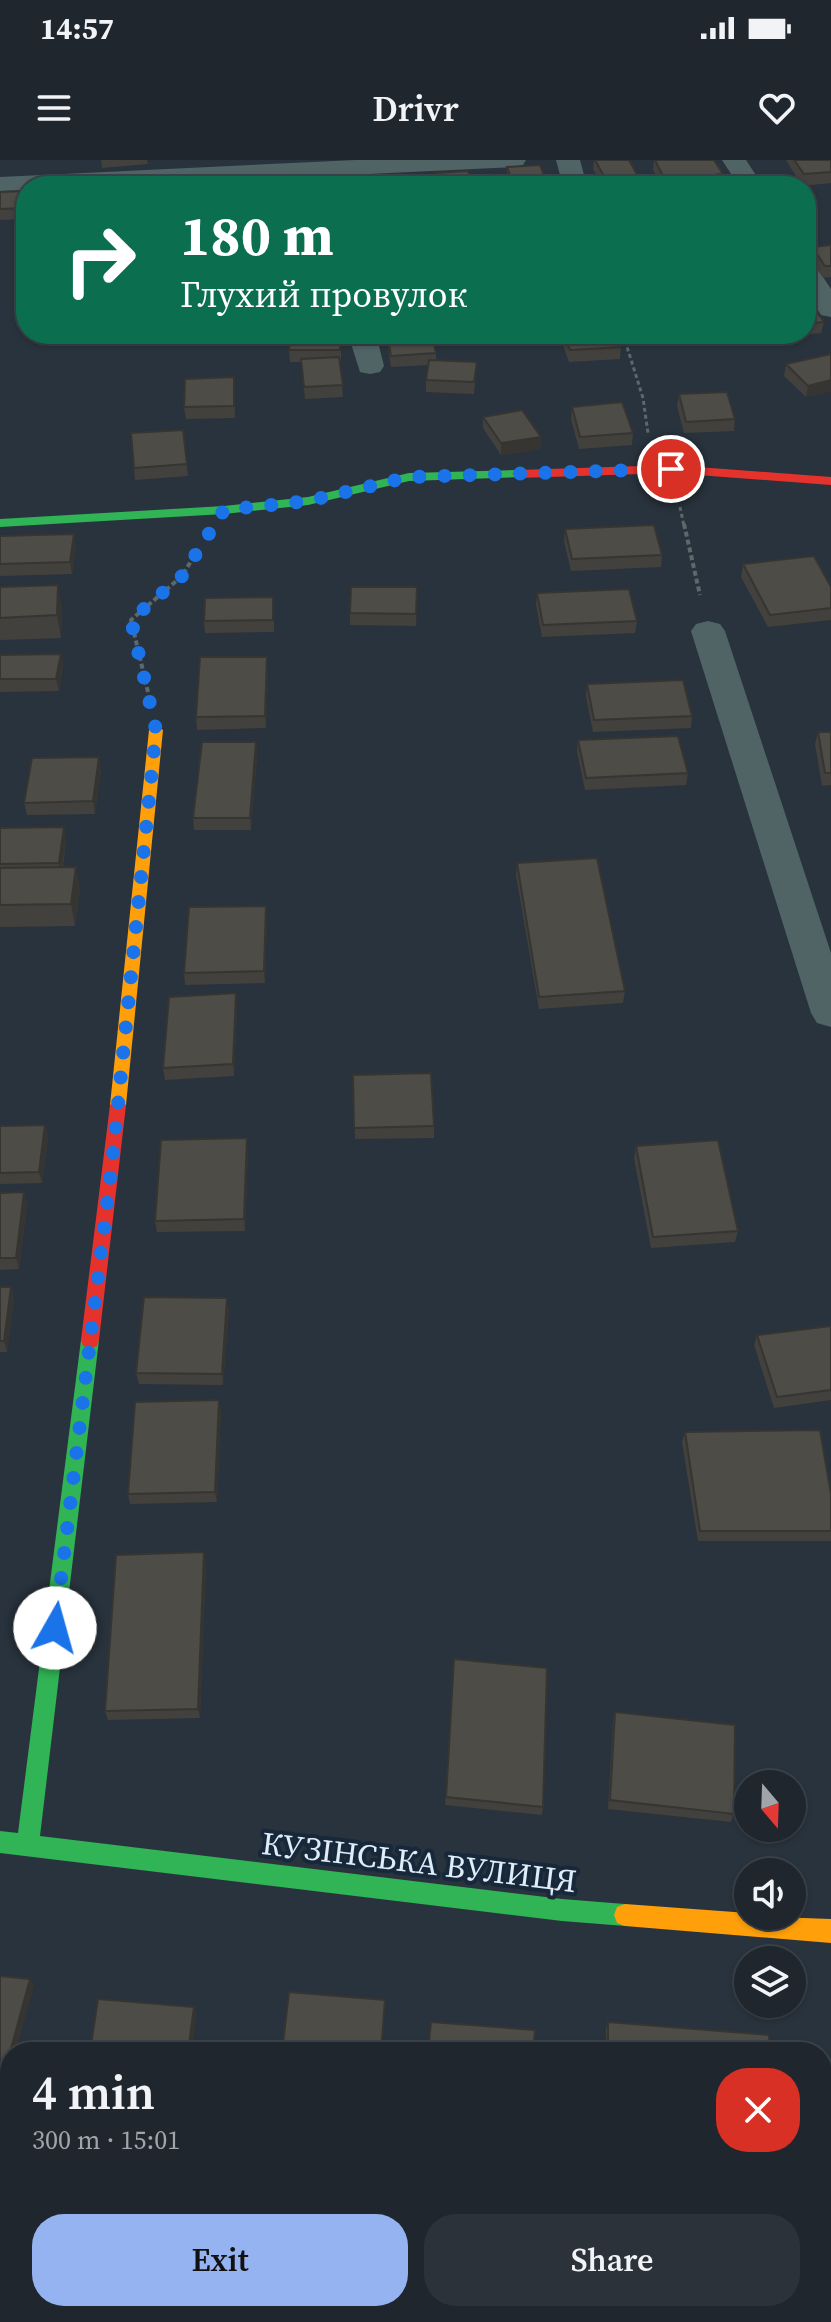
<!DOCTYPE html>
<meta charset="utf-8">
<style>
body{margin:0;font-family:"Source Serif 4",serif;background:#2c323a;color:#f1f3f6;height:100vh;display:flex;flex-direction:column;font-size:30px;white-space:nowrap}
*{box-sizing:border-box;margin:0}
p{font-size:26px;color:#a1a5aa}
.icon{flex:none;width:44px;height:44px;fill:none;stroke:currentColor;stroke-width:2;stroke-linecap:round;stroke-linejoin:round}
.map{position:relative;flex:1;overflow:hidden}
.details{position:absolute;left:0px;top:1882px;width:832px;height:280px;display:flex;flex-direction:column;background:#1f262e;border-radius:32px 32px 0 0;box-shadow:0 2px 6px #0004,0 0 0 2px #3c434a}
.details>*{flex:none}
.hud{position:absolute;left:16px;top:16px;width:800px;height:168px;border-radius:32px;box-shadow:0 2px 6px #0004,0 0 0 2px #3c434a;background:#0b6e4f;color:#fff;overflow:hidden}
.needle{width:52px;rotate:161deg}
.buttons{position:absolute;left:734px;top:1610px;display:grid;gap:16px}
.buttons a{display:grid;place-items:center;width:72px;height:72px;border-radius:50%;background:#1f262e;box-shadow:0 2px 6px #0004,0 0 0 2px #3c434a;font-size:40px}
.pin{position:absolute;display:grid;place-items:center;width:68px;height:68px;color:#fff;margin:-34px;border:4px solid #fff;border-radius:50%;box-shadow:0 2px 8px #0007}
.me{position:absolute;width:88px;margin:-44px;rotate:7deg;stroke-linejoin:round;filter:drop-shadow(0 0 6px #0008)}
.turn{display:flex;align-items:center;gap:28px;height:168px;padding:0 32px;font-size:36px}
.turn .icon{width:104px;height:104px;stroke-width:2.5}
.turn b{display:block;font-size:56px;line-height:68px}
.round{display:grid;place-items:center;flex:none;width:84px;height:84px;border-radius:32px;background:#2c323a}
.overview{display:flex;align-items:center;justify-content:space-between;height:136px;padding:0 32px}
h1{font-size:48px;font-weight:600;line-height:60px}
.primary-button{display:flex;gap:16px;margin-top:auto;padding:16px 32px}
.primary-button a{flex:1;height:92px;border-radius:32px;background:#95b2f1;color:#111;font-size:32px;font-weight:600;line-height:92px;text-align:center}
.primary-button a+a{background:#2c323a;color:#f1f3f6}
.status{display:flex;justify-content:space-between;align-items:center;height:56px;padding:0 40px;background:#1f262e;direction:ltr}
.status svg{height:22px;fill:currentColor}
header{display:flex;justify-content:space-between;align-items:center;height:104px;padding:0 32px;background:#1f262e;font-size:36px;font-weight:600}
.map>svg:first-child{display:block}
</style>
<div class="status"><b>14:57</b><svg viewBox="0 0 49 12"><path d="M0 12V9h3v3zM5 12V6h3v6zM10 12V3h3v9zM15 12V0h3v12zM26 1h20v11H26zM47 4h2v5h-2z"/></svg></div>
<header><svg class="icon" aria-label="menu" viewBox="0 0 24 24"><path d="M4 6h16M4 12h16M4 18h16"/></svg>Drivr<svg class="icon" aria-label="heart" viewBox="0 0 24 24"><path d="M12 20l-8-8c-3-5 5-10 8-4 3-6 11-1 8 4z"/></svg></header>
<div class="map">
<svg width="831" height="2162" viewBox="0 0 831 2162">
<rect width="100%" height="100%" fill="#29333d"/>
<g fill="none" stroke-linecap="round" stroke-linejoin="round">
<!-- path-far1 -->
<path stroke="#5b696c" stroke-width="3" stroke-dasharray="4 3" stroke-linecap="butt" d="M623 174 643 238 648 273
M680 347 684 366"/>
<!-- path -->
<path stroke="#5b696c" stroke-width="4" stroke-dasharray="5 3" stroke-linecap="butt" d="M684 364 700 435
M148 532 131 460 182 416 199 388"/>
<!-- street -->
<path fill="#506465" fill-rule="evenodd" d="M356 0H526L523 5 514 7 117 26H26V30L0 31V17Z
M556 0H580L587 26H563Z
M722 0H746L763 26H739Z
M806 103 815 105 831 129V157L821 155 806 131Z
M348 174H376L384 206 380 212 370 214 360 212Z
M708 461 720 464 725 471 831 793V867L817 863 811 853 691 471 696 464Z"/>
<!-- fast -->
<path fill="#30b455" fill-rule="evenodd" d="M518 310 522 311V317L409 321 308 345 224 354 0 367V359L224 346 308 337 409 313Z
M90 1172 97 1174 99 1180 40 1676 562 1739 625 1744 633 1747 636 1755 633 1763 625 1766 562 1761 0 1693V1671L18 1673 81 1180 83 1174Z"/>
<!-- slow -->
<path fill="#ff9f0a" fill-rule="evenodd" d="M156 566 163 570 126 945 118 951 110 945 149 570Z
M625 1744 748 1753V1756L831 1759V1783L625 1766 617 1763 614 1755 617 1747Z"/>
<!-- jam -->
<path fill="#e5322d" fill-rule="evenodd" d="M671 305 831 317V325L671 313 518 318 512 314 518 310Z
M118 939 126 945 99 1180 97 1186 90 1188 83 1186 81 1180 110 945Z"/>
</g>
<!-- wall -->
<path fill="#42413d" d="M101 0H147L148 4 102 8Z
M594 0H629L638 16 637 26H602L593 9Z
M654 0H714L722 26H662L653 10Z
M786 0H831V23L802 26Z
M540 5 548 26H510L507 18V7Z
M435 13 474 26H436Z
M26 31V59L0 60V32Z
M831 85V117L823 118 810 98 812 87Z
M806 136 824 162 821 173 765 179 761 174H806Z
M341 174V202H340L343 237 305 239 301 202H290L289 190Z
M386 174H432L436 193V200L477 202 474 234 426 232V220L428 205 391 207Z
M563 174H616L621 187 620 199 569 202 562 183Z
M831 194 806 237 784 216 786 204Z
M234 217 235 258 186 259 184 247Z
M679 234 735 259 734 271 684 273 677 246Z
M572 247 633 273 632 285 579 289 571 259Z
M483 257 541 277 540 289 501 295 483 268Z
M183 270 188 316 135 320 134 308Z
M565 369 662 395 661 407 571 411 564 381Z
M0 376 76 386 72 414 0 416Z
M743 404 831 427V460L768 467 741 417Z
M0 427 62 447 61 478 0 480Z
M417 427 416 466 350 465V453Z
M537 433 637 461 635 473 542 477 536 445Z
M274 449V472L205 473 204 461Z
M61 494 63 506 59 531 0 532V495Z
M268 509 266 568 197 570 196 557Z
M587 524 692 556 691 568 593 572 586 536Z
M818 572H831V625L822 626 815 584Z
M578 580 688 613 686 625 585 630 577 592Z
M256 582 257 595 251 670H194L193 658Z
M101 609 95 654 27 655 24 643Z
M0 668 66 679 63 707 80 729 75 766 0 767Z
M517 703 625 831 623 843 539 849 516 715Z
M266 746 267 758 265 823 185 825 184 813Z
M237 845 234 916 165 920 163 908Z
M353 915 434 966V978L355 979Z
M45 965 48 977 42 1023 0 1024V966Z
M636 986 738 1071 735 1082 651 1088 634 998Z
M248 990 245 1071 157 1072 155 1061Z
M24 1032 27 1044 19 1109 0 1110V1033Z
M0 1127H11L14 1138 7 1192H0Z
M229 1149 223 1225 139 1224 136 1213Z
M831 1166V1240L774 1248 754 1185 757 1175Z
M221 1250 217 1342 130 1344 128 1334Z
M685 1272 831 1334V1381H698L682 1282Z
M204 1392 206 1402 200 1558 108 1560 105 1551Z
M454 1499 543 1647 542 1655 445 1645Z
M615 1552 734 1654 731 1662 608 1649 613 1561Z
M608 1862 770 1892H606V1869Z"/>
<!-- shaded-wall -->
<path fill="#363532" d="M723 14 722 26H665V20Z
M831 220V232L806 237 808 226Z
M541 277 540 289 501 295V283Z
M74 374 76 386 72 414 70 402Z
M58 425 62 447 61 478 57 455Z
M61 494 63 506 59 531 56 519Z
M267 497 268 509 266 568 265 556Z
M256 582 257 595 251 670 250 658Z
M99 597 101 609 95 654 93 641Z
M64 667 66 679 61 715 59 703Z
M76 707 80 729 75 766 71 744Z
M266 746 267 758 265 823 264 811Z
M236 833 237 845 234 916 233 904Z
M45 965 48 977 42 1023 39 1012Z
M247 978 248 990 245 1071 244 1059Z
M24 1032 27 1044 19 1109 16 1098Z
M11 1127 14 1138 7 1192 4 1181Z
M227 1138 229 1149 223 1225 222 1214Z
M219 1240 221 1250 217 1342 215 1332Z
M204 1392 206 1402 200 1558 198 1549Z
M30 1819 34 1825 16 1892H10V1914L0 1952V1929Z
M194 1847 196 1854 192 1892H188Z"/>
<!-- building -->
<path fill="#4d4c47" stroke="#363532" stroke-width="2" d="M595 0H629L638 16 605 18Z
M655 0H714L723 14 665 20Z
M794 0H831V12L804 14Z
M540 5 548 25 514 26 507 7Z
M468 11 474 26H440L435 13Z
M402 14 406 26H358L357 17Z
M301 15 303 26H240L239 18Z
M26 31V48L0 49V32Z
M831 85V106H825L812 87Z
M806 136 824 162 806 164Z
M290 174H341L340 190H289Z
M387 174H432L436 193 391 196Z
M564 174H616L621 187 570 190Z
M831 194V220L808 226 786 204Z
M339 197 343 225 304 227 301 199Z
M429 200 477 202 474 222 426 220Z
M234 217V246L184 247 185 219Z
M727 232 735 259 686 262 679 234Z
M622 242 633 273 580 277 572 247Z
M522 250 541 277 501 283 483 257Z
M183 270 187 304 134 308 131 273Z
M654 365 662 395 572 399 565 369Z
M74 374 70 402 0 404V376Z
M814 396 831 427V448L770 455 743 404Z
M58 425 57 455 0 458V427Z
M351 427H417L416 454 350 453Z
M629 429 637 461 543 465 537 433Z
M273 437V460L204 461 205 438Z
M61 494 56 519H0V495Z
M200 497H267L265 556 196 557Z
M683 520 692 556 594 560 587 524Z
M818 572H831V613H825Z
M678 576 688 613 586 618 578 580Z
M202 582H256L250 658H193Z
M99 597 93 641 24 643 32 598Z
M64 667 59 703 0 704V668Z
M597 698 625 831 539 837 517 703Z
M76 707 71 744 0 745V708Z
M266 746 264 811 184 813 189 747Z
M236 833 233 904 163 908 169 837Z
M431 913 434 966 354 968 353 915Z
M45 965 39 1012 0 1013V966Z
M247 978 244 1059 155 1061 161 980Z
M718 980 738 1071 653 1077 636 986Z
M24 1032 16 1098H0V1033Z
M0 1127H11L4 1181H0Z
M144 1137 227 1138 222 1214 136 1213Z
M831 1166V1230L777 1237 757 1175Z
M219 1240 215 1332 128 1334 135 1242Z
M820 1270 831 1334V1371H700L685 1272Z
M204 1392 198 1549 105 1551 116 1395Z
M454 1499 547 1508 543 1647 446 1637Z
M615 1552 735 1565 734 1654 610 1640Z
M0 1816 30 1819 0 1929Z
M289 1832 385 1840 381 1892H282Z
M98 1839 194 1847 188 1892H90Z
M431 1862 535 1870 533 1892H428Z
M608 1862 769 1875 770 1892H608Z"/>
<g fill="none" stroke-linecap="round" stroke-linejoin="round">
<!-- route -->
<path stroke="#1a73e8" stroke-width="14" stroke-dasharray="0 25.2" d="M55 1468 112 1003 156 570 131 460 182 416 224 350 308 341 409 317 671 309"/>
</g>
<g text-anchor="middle" stroke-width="8" stroke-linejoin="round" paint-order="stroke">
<!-- near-street labels -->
<g font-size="32" fill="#e0ecf8" stroke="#17283b">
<text transform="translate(419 1702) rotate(7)" y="11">КУЗІНСЬКА ВУЛИЦЯ</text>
</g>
</g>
</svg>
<div class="buttons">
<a><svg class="needle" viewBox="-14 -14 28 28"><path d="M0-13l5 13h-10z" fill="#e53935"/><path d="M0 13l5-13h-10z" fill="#a1a5aa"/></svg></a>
<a><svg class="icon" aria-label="sound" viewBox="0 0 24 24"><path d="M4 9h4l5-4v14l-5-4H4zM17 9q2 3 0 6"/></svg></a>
<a><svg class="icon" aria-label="layers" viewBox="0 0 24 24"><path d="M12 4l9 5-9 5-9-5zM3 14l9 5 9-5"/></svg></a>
</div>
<div class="pin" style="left:671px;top:309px;background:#d93025"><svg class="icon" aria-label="arrive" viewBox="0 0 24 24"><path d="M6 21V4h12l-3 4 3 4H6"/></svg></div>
<svg class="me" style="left:55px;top:1468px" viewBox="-20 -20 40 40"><circle r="19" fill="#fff"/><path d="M0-13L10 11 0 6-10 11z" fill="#1a73e8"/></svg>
<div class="hud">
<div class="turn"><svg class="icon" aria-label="right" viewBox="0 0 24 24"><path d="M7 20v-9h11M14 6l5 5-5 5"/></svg><div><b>180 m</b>Глухий провулок</div></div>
</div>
<section class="details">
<div class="overview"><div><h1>4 min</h1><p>300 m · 15:01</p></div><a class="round" style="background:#d93025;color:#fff"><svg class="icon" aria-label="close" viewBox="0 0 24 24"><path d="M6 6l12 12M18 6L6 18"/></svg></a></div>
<div class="primary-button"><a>Exit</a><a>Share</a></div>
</section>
</div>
